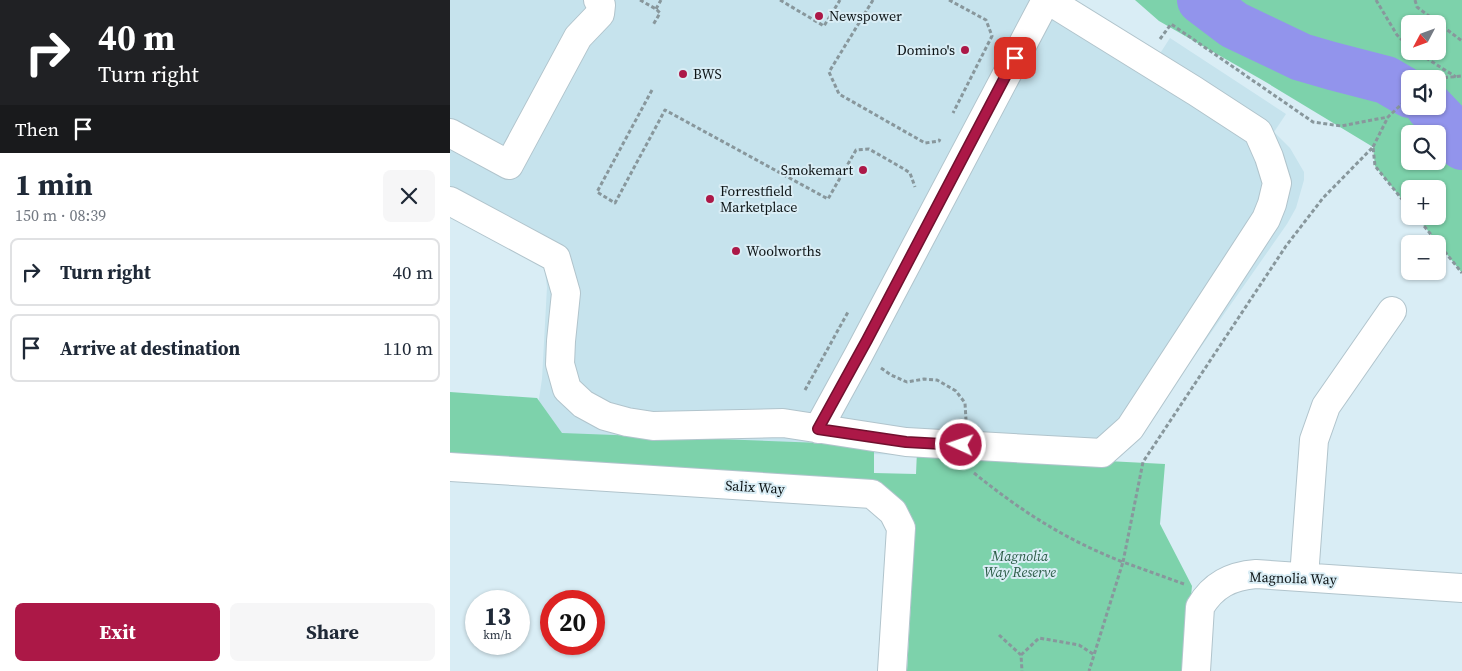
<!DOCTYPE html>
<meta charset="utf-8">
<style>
body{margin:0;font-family:"Source Serif 4",serif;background:#f6f6f7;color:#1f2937;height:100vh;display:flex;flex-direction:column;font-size:19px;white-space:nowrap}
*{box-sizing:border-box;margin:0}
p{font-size:16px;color:#747a83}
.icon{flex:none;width:28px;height:28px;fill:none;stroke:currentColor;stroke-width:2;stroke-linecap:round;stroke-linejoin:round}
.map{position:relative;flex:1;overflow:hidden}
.details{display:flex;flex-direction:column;background:#fff;width:450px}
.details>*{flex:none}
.banner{background:#202124;color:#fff;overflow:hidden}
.needle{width:32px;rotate:229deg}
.tools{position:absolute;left:951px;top:15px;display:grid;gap:10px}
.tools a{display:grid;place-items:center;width:45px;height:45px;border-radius:8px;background:#fff;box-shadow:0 1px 4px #0004;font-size:25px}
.speed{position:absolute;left:15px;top:590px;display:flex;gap:10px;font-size:25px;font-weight:700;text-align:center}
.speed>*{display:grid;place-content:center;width:65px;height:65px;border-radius:50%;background:#fff;box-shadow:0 1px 4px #0004;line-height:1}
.speed small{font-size:12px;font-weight:400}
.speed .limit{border:8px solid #d22;background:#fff;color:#111}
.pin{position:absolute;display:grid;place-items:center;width:42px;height:42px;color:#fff;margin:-21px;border-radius:10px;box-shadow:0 2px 8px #0006}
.me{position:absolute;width:55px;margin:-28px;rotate:273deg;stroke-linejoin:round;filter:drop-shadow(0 0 4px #0008)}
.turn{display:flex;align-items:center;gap:18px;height:105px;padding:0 15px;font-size:22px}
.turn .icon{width:65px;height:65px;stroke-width:2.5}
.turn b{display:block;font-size:35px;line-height:42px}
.then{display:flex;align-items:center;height:48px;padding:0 15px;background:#0003;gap:10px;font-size:19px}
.round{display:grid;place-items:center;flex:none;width:52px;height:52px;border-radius:8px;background:#f6f6f7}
.overview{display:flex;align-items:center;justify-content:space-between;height:85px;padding:0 15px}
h1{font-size:30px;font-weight:700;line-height:38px}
.action{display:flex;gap:10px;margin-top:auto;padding:10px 15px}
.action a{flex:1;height:58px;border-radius:8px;background:#ac1847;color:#fff;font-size:20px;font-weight:700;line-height:58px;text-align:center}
.action a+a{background:#f6f6f7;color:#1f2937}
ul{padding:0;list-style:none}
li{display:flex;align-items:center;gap:15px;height:68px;margin:0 10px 8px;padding:0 5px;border:2px solid #e0e1e3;border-radius:8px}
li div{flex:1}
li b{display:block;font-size:19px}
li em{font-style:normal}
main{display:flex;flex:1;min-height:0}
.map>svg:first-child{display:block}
</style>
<main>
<section class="details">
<div class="banner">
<div class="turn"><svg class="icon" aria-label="right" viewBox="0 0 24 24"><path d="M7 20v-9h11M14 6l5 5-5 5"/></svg><div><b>40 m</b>Turn right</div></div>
<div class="then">Then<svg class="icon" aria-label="arrive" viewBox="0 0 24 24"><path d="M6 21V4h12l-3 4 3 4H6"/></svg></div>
</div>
<div class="overview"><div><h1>1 min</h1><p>150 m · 08:39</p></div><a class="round"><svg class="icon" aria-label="close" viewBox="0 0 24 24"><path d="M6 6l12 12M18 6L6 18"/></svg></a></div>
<ul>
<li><svg class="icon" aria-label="right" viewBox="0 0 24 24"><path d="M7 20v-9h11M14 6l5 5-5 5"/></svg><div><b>Turn right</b></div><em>40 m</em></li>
<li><svg class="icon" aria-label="arrive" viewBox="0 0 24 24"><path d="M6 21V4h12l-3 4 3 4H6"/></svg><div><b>Arrive at destination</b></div><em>110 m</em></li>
</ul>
<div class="action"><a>Exit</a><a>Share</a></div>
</section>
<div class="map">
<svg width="1012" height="671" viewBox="0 0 1012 671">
<rect width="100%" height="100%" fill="#d9edf5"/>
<!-- built -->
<path fill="#c6e3ed" d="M0 0H624L709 55 720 38 836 114 824 132 840 148 854 172V180L846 208 837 224 681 447 666 458 655 461 82 444 92 379 97 287 95 272 91 261 0 207Z"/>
<!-- green -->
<path fill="#7dd2ab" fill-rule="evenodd" d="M685 0H1012V273L966 216H988V189H960V209L925 166 923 147 814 81 709 21ZM960 24H988V51H960ZM960 79H988V106H960ZM960 134H988V161H960Z
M0 392 87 398 112 433 424 445V473L466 474 467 451 715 464 710 524 742 586 734 671H457L465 529 422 494 0 467Z"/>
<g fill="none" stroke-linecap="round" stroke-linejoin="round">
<!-- river -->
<path stroke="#9294ec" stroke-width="48" d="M751 0 784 25 851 57 882 66 936 80 960 94
M979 106 1005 133 1012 146"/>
<defs>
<path id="minor" d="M0 133 59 165 128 37 150 14 151 5 148 0
M0 201 106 258 116 293 111 341 110 364 117 389 133 404 155 416 177 422 203 426 333 423 456 442 652 453 680 428 816 219 822 204 827 183 819 157 808 132 745 91 598 0
M368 429 409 354 596 0
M0 467 422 494 443 512 451 528 442 671
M854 577 864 440 876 406 942 311
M746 671 750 607C763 585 781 576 806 574L1012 588"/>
</defs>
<!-- minor casing -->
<use href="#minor" stroke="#b1c4cc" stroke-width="30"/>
<!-- path -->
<path stroke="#88979c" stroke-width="3" stroke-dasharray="4 2.5" stroke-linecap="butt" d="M190 0 206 9 210 13 203 25
M330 0 374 26 390 0
M423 0 379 72 389 94 475 143 489 141 490 139
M499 0 536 20 542 36 503 113
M926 0 947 35 960 48
M965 0 967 7 1012 41
M206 9 211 0
M710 39 721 24 863 122 891 126 938 117
M965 51 1006 77
M981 79 1012 76
M202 90 147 192 165 203 215 110 378 199 406 150 419 149 454 169 460 173 465 187
M923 147 938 117 960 96
M966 216 1012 273
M431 368 441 375 457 382 474 379 487 380 506 391 515 403 516 420
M355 390 398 312
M524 473C571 511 616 540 673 562L639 671
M734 584 673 562 693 462 836 246 873 198 923 147 925 166 960 209
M549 635 571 655 572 671
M571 655 589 638 629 645 643 654"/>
<!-- minor -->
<use href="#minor" stroke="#fff" stroke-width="28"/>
</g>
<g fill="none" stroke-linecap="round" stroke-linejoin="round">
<defs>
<path id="route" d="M511 445 456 442 368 429 417 340 565 58"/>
</defs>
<!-- route casing -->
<use href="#route" stroke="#70102e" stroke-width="12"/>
<!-- route -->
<use href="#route" stroke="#ac1847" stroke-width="9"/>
</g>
<!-- markers -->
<g fill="#ac1847" stroke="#d9edf5" stroke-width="2">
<circle cx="369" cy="16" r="5"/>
<circle cx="515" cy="50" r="5"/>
<circle cx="233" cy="74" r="5"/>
<circle cx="413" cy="170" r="5"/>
<circle cx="260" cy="199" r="5"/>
<circle cx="286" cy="251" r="5"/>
</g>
<g text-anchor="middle" stroke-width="4" stroke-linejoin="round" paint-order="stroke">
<!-- poi labels -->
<g font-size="14" fill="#0d1416" stroke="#d9edf5" text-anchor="start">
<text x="379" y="21">Newspower</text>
<text x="505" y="55" text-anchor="end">Domino's</text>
<text x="243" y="79">BWS</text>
<text x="403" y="175" text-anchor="end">Smokemart</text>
<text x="270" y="196">Forrestfield<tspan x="270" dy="16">Marketplace</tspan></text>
<text x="296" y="256">Woolworths</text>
</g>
<!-- street labels -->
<g font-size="14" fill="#0d1416" stroke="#d9edf5">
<text transform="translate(305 487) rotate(4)" y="5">Salix Way</text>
<text transform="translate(843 578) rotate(2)" y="5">Magnolia Way</text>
</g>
<!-- park labels -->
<g font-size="14" font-style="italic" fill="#2b5b46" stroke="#d9edf5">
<text x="570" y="561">Magnolia<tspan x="570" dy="16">Way Reserve</tspan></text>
</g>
</g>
</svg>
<div class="tools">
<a><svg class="needle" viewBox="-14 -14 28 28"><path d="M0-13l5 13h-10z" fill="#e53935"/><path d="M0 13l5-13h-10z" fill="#747a83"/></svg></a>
<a><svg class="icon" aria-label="sound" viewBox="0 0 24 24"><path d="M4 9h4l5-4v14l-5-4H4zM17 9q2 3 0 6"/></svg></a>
<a><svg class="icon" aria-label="search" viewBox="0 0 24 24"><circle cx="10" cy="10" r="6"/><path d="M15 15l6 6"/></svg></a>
<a>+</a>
<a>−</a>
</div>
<div class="speed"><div>13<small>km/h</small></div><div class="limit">20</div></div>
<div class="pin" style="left:565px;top:58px;background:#d93025"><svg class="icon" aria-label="arrive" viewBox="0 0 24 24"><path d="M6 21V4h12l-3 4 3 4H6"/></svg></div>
<svg class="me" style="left:511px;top:445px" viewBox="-20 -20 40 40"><circle r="17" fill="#ac1847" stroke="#fff" stroke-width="3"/><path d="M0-11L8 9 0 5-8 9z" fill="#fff"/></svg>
</div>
</main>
